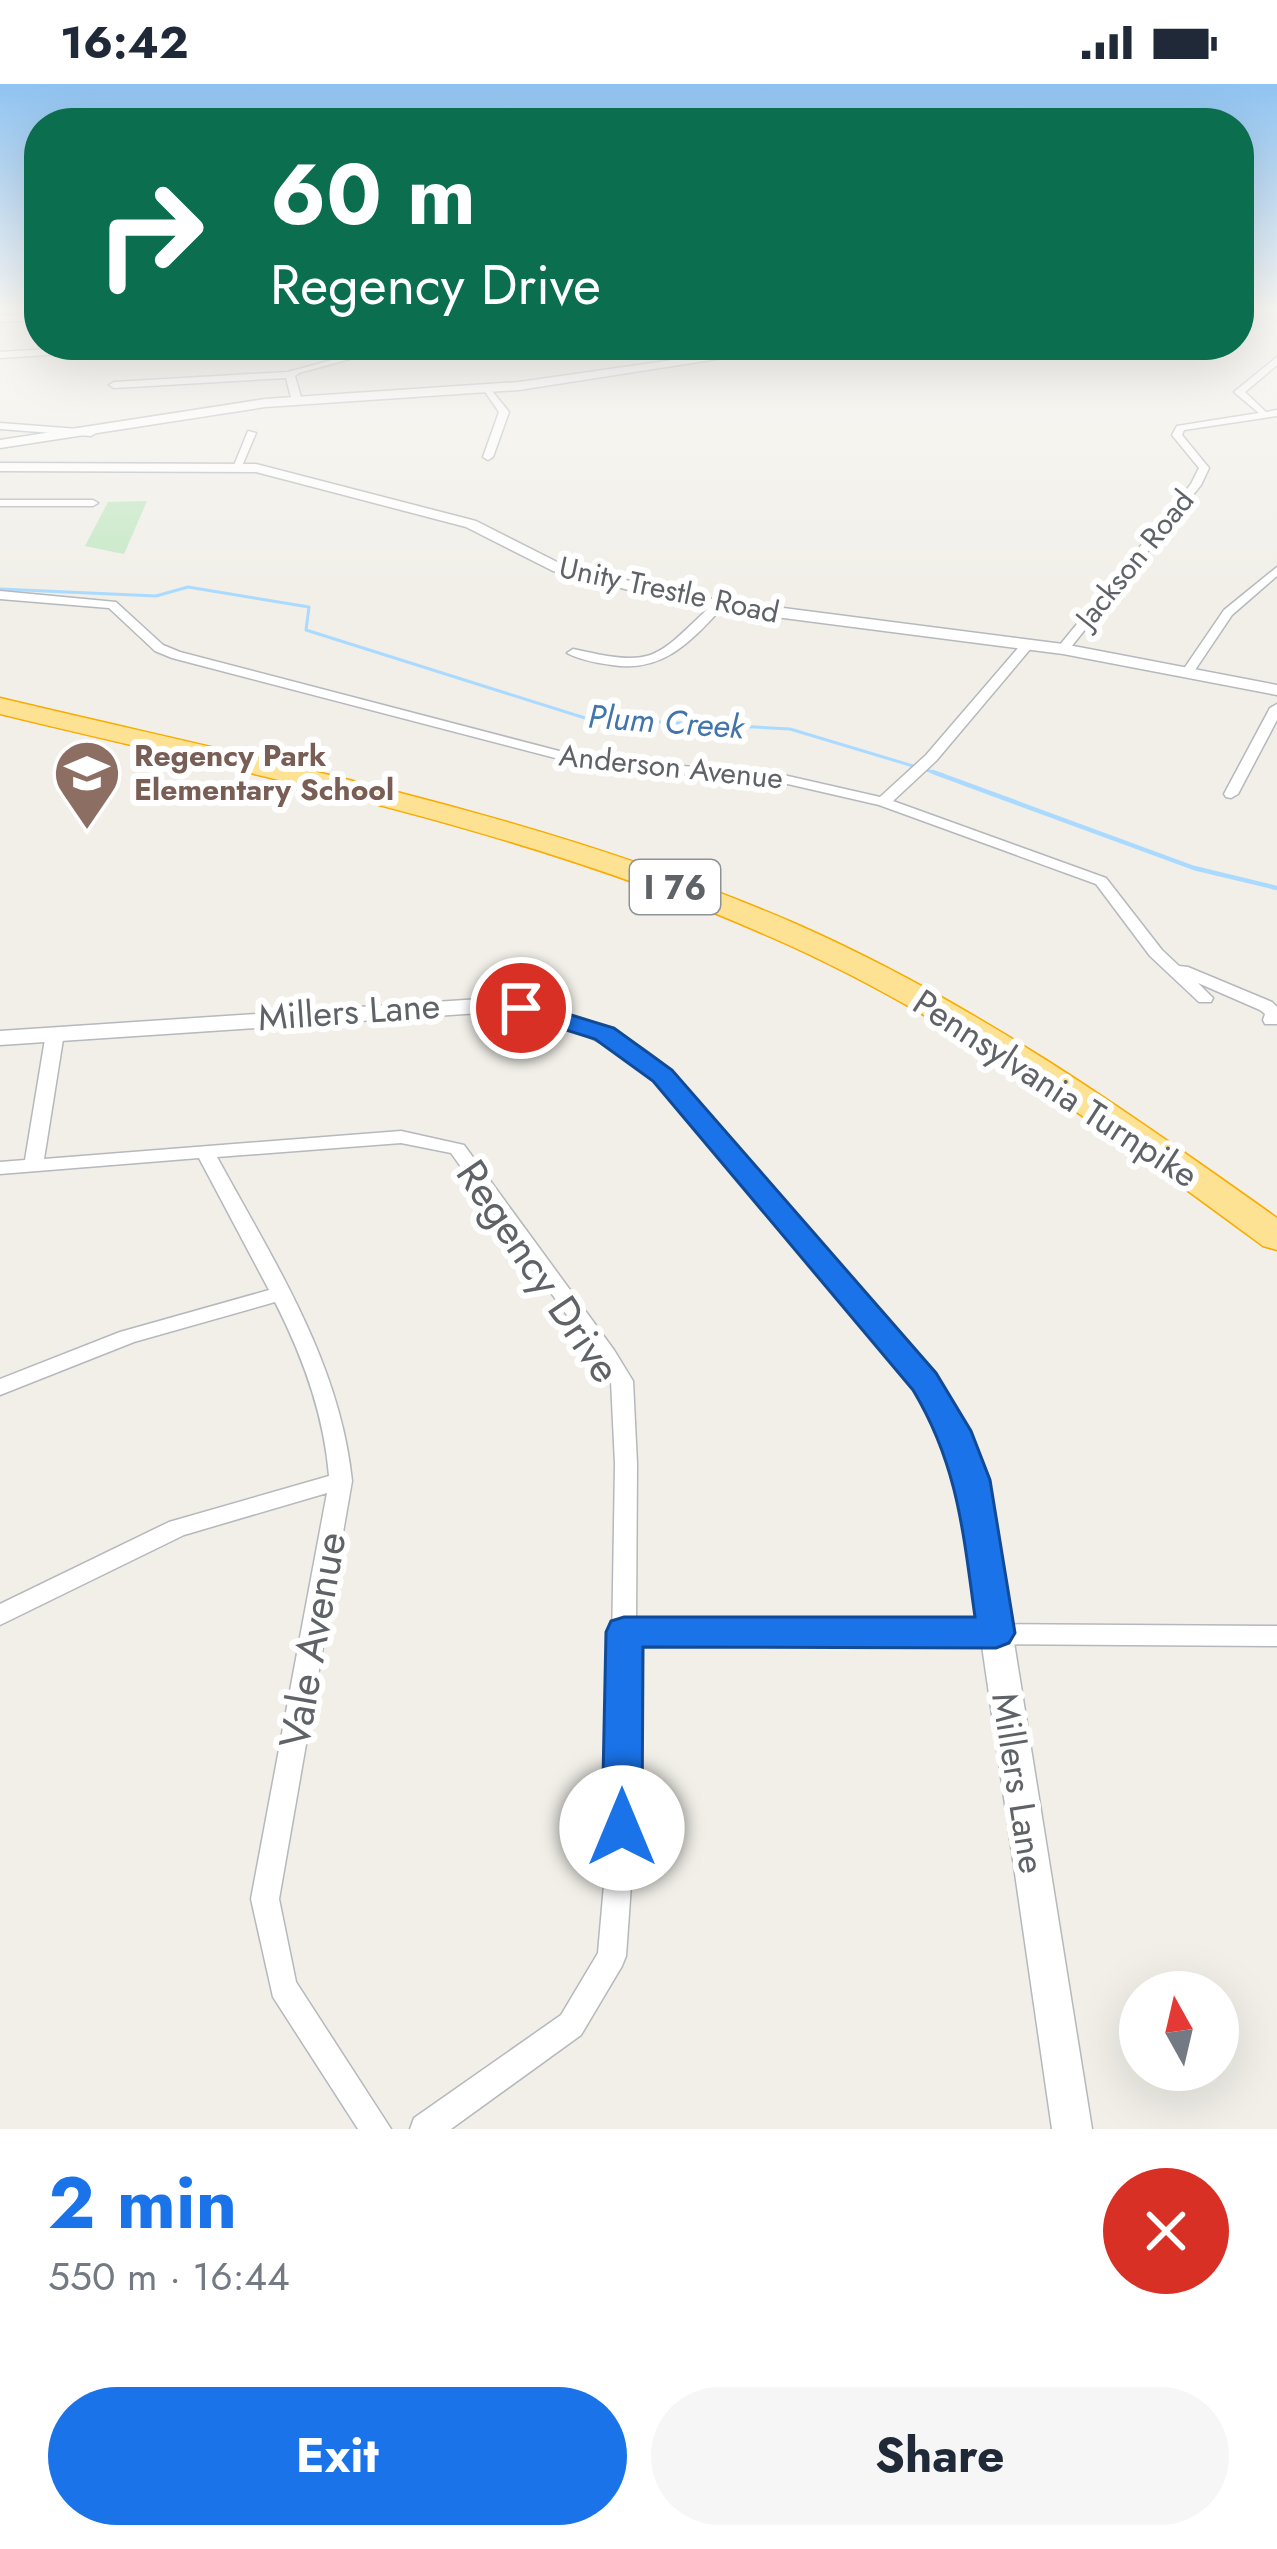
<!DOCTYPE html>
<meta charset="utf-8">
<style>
body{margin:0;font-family:Jost,sans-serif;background:#f6f6f7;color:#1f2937;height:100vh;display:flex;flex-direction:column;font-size:45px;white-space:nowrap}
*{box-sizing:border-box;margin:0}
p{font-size:39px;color:#747a83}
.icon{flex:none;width:66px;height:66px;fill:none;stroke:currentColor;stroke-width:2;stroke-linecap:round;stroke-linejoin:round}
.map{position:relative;height:2045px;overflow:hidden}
.details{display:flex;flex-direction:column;background:#fff;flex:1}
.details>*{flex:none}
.top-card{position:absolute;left:24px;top:24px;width:1230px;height:252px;border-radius:48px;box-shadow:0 12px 48px #0002;background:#0b6e4f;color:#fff;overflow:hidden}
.needle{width:78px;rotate:352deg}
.buttons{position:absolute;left:1119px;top:1887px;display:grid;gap:24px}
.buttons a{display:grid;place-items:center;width:120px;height:120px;border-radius:50%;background:#fff;box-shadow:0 12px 48px #0002;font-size:60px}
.pin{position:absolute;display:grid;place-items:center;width:102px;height:102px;color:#fff;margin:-51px;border:6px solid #fff;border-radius:50%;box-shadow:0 3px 12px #0007}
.me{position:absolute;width:132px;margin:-66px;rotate:0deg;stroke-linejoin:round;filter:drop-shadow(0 0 9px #0008)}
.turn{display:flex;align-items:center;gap:42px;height:252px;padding:0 48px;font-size:54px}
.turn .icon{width:156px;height:156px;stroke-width:2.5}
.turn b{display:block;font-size:84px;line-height:102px}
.round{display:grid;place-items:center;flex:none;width:126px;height:126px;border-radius:63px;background:#f6f6f7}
.head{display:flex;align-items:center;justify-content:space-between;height:204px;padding:0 48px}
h1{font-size:72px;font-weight:700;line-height:90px;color:#1a73e8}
.cta{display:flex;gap:24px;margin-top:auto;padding:24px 48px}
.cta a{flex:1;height:138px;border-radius:72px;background:#1a73e8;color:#fff;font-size:48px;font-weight:700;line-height:138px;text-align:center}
.cta a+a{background:#f6f6f7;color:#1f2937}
.status{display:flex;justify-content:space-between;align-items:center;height:84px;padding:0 60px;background:#fff;direction:ltr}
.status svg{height:33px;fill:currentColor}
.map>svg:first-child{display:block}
</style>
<div class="status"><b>16:42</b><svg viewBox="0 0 49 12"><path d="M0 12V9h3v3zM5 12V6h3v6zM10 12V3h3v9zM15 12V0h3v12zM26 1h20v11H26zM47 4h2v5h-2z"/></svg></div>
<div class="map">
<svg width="1277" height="2045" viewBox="0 0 1277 2045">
<rect width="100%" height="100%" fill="#f1efe8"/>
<!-- green -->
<path fill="#c5e8c5" d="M147 417 124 470 85 462 108 418Z"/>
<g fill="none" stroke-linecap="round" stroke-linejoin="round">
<!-- stream-far1 -->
<path stroke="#aadaff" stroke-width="3" d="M0 505 156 512 188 503 309 523 306 546 585 634 790 645 943 691"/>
<!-- stream -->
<path stroke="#aadaff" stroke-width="4.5" d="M933 688 1194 784 1277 804"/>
<defs>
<path id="minor" d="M39 230V236L0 238V232Z
M114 261H158L154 264 0 274V268Z
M387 261H401L299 289 295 292 302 317 297 320 292 317 286 294 114 304 109 301 114 298 288 288Z
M1277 273V281L1245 308 1266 328 1277 326V332L1184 346 1182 351 1209 384 1201 401 1067 568H1059V562L1191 400 1199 384 1172 351 1177 342 1259 329 1234 308Z
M488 302 509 328 493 373 488 376 483 373 499 328 483 305Z
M0 339 91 346 96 349 91 352 0 345Z
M248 347 256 349 242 382 233 384Z
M0 416H93L98 419 93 422H0Z
M1277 483V492L1232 531 1191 592H1183L1181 589 1224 526Z
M0 507 116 518 163 561 180 568 586 674 779 690 880 713 926 671 1024 557H1032V563L936 677 893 717 1106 794 1162 866 1179 882 1188 883 1272 918 1277 923V940H1265L1263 936 1265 930 1260 926 1198 899 1213 914 1211 918H1199L1150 872 1096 800 879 721 779 698 586 682 172 574 155 567 109 524 0 515Z
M714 519 724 522C691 557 664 589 612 581 597 579 580 576 567 569L573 565C657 584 654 575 714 519Z
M1277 620V636L1238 710 1231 714 1226 713 1224 710 1270 624Z
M55 944 64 949 44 1075 401 1047 464 1061 614 1266 633 1297 637 1380 636 1538 1277 1542V1562L636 1558 635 1744 626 1872 622 1882 581 1951 451 2045H410L414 2034 561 1931 598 1869 609 1744 615 1380 611 1297 599 1276 451 1069 401 1059 217 1073C273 1176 340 1278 352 1397L279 1815 296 1898 391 2045H358L273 1913 251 1815 327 1409 184 1451 0 1541V1520L169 1438 329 1392C324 1330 303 1273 275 1218L134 1258 0 1311V1295L120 1248 269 1206 199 1074 0 1090V1078L25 1076 46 949Z"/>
<path id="tertiary" d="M778 261H808L519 306 265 323 0 364V356L265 315 519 298Z
M0 379 256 380 476 437 563 481 697 513 1063 560 1277 601V611L1063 570 697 523 553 487 466 443 256 388 0 387Z
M495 914C563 925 617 939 670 986L934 1290 970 1347 988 1396 1092 2045H1052L958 1396 941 1348 914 1304 654 996C605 952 559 938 495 928L0 961V947Z"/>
<path id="motorway" d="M0 614C268 678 543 730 796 840 969 916 1124 1025 1277 1134V1166L1263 1162C1108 1048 951 932 773 854 527 744 260 693 0 630Z"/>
</defs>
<!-- minor casing -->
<use href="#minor" stroke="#b5b8bc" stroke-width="3"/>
<!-- tertiary casing -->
<use href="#tertiary" stroke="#b5b8bc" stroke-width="3"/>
<!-- motorway casing -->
<use href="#motorway" stroke="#f9ab00" stroke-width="3"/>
<!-- minor -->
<use href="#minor" fill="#fff" fill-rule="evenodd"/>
<!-- tertiary -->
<use href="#tertiary" fill="#fff" fill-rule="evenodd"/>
<!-- motorway -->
<use href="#motorway" fill="#fde293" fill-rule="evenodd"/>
</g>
<!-- sky -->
<linearGradient id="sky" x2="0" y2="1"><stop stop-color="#8fc3f1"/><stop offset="0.44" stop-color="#f9f8f5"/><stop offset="1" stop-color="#f9f8f5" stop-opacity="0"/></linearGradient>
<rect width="1277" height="511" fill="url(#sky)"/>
<!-- route -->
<path fill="#1a73e8" stroke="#114b97" stroke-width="3" d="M521 916 614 944 672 986 936 1289 971 1347 990 1396 1015 1549 1009 1559 996 1564 643 1563 642 1744 636 1757 622 1762 608 1757 602 1744 606 1548 611 1537 624 1533H975C963 1448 958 1381 913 1306L653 997 595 955 512 929 508 924Z"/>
<!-- icons -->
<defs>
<symbol id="school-pin" viewBox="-11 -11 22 30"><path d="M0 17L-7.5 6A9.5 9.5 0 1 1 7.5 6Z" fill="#8d6e63" stroke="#fff"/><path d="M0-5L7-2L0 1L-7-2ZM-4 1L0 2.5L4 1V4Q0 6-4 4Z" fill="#fff"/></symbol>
</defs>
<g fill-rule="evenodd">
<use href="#school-pin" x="49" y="651" width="76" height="104"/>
</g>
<g text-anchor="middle" stroke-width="12" stroke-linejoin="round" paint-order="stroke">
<!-- far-street labels -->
<g font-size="30" fill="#5f6368" stroke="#fff">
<text transform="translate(1135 475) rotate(-51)" y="10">Jackson Road</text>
<text transform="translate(669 506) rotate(12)" y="10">Unity Trestle Road</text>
<text transform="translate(671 683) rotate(6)" y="10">Anderson Avenue</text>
</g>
<!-- far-education labels -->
<g font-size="30" font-weight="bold" fill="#785e54" stroke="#fff" text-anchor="start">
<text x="134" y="682">Regency Park<tspan x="134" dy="34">Elementary School</tspan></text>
</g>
<!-- far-water labels -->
<g font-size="33" font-style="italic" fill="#4174aa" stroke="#fff">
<text transform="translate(666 637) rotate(4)" y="12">Plum Creek</text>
</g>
<!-- shield labels -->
<rect fill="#fff" stroke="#8f9295" stroke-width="3" x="630" y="776" width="90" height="54" rx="9"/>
<g font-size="33" font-weight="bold" fill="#5f6368">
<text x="675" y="815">I 76</text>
</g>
<!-- street labels -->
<g font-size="36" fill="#5f6368" stroke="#fff">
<text transform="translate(349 927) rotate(-4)" y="13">Millers Lane</text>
<text transform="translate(1056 1004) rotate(33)" y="13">Pennsylvania Turnpike</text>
<text transform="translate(1019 1699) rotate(81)" y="13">Millers Lane</text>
</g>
<!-- near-street labels -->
<g font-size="42" fill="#5f6368" stroke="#fff">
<text transform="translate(539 1187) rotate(56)" y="15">Regency Drive</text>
<text transform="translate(312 1556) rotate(-80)" y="15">Vale Avenue</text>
</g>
</g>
</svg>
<div class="buttons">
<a><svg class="needle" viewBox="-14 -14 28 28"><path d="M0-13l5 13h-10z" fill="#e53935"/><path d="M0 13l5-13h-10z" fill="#747a83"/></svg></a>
</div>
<div class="pin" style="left:521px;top:924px;background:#d93025"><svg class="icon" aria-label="arrive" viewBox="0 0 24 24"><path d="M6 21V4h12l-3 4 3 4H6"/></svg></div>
<svg class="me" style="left:622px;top:1744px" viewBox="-20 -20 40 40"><circle r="19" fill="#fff"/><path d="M0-13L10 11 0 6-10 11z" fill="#1a73e8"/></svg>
<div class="top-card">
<div class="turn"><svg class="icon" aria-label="right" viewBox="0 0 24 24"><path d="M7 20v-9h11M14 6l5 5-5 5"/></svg><div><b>60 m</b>Regency Drive</div></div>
</div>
</div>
<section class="details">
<div class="head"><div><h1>2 min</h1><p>550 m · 16:44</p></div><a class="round" style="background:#d93025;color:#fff"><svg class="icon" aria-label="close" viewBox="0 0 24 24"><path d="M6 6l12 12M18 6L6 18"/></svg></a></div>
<div class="cta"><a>Exit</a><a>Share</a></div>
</section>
